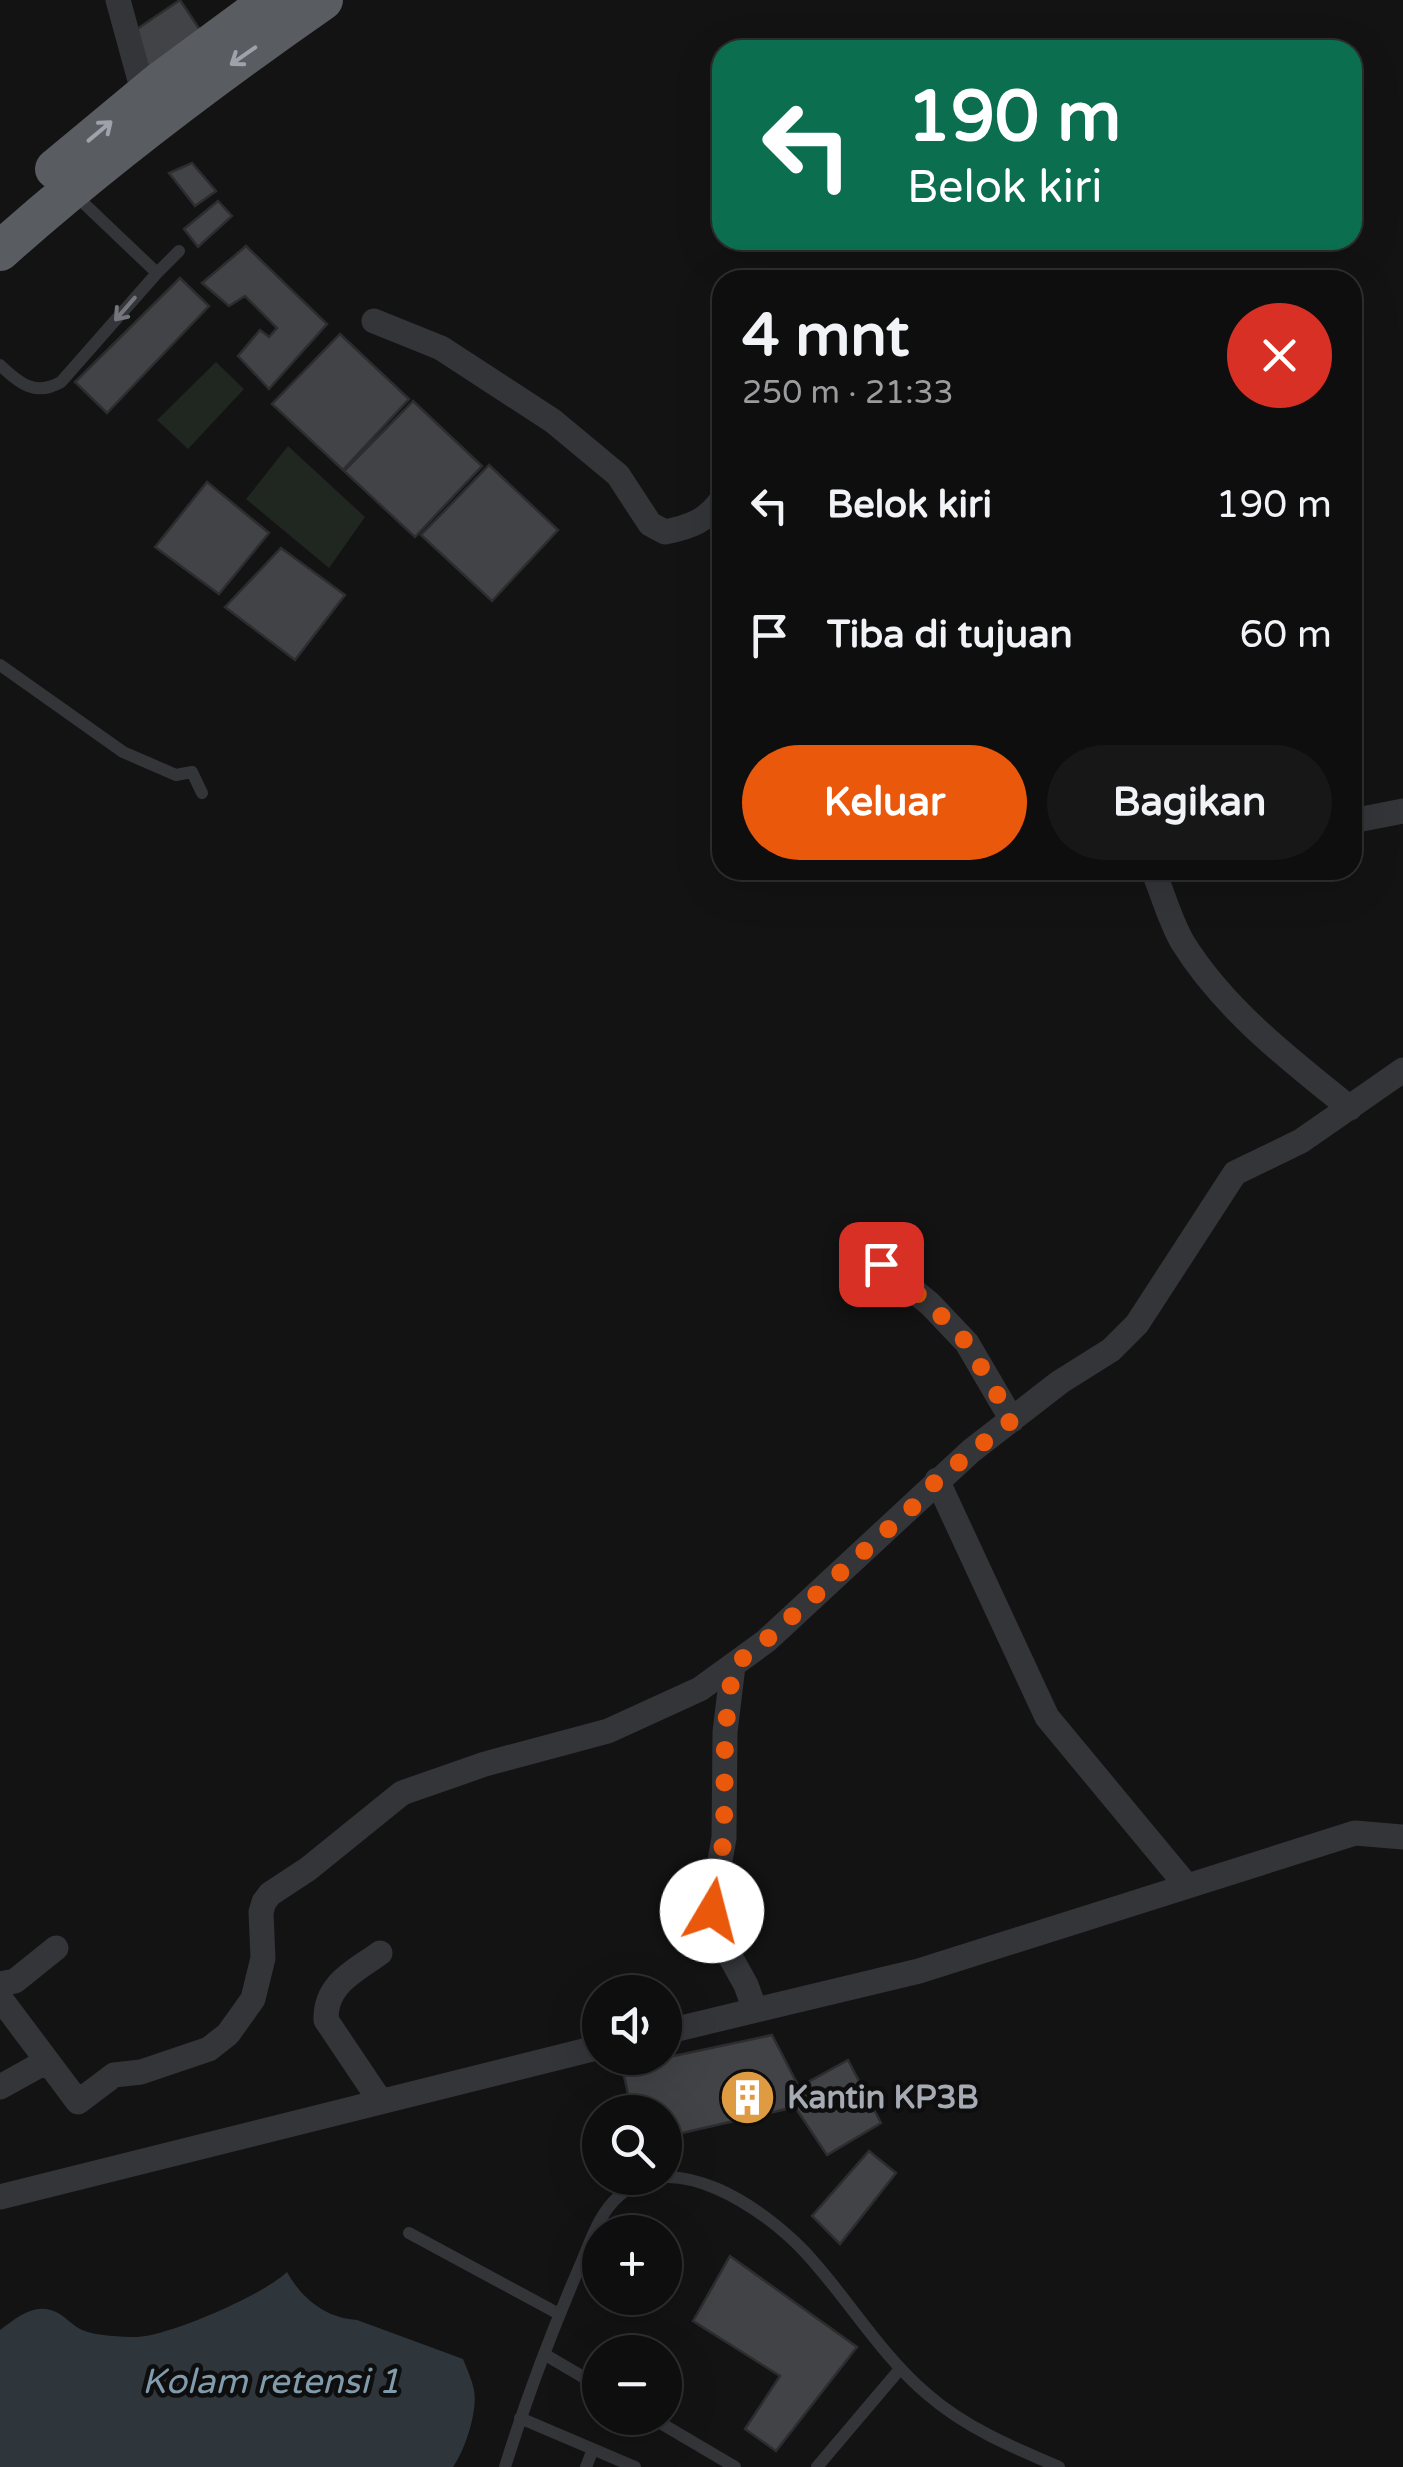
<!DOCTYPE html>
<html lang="id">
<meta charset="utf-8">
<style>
body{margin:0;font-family:"Varela Round",sans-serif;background:#171718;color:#f1f3f6;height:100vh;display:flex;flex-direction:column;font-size:38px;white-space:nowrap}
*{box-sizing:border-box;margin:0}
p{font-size:32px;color:#9b9c9e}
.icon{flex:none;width:55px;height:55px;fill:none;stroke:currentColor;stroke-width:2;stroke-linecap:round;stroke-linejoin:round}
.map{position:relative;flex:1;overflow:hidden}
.drawer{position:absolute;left:712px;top:270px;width:650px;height:610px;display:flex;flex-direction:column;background:#0e0e0f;border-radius:30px;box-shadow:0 10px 40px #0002,0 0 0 2px #2e2e2f}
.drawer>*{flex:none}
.hud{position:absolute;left:712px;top:40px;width:650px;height:210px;border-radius:30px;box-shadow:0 10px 40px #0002,0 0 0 2px #2e2e2f;background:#0b6e4f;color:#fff;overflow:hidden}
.buttons{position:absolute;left:582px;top:1975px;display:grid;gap:20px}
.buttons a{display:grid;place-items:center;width:100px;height:100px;border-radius:50%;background:#0e0e0f;box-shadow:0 10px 40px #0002,0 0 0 2px #2e2e2f;font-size:50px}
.pin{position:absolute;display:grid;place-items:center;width:85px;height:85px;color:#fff;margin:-42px;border-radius:20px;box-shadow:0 5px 15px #0006}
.me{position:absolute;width:110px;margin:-55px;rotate:8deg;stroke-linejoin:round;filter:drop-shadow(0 0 8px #0008)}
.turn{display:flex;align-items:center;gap:35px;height:210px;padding:0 30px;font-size:45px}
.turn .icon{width:130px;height:130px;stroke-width:2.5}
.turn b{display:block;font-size:70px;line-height:85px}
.round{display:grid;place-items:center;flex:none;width:105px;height:105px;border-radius:52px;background:#171718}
.head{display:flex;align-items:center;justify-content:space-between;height:170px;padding:0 30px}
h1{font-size:60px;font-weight:700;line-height:75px}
.button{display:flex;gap:20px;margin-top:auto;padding:20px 30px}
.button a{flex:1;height:115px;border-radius:60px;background:#ea580c;color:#fff;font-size:40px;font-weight:700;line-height:115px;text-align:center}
.button a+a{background:#171718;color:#f1f3f6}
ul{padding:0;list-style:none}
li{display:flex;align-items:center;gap:30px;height:130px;padding:0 30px}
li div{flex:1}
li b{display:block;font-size:38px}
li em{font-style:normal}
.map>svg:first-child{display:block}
</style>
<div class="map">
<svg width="1403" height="2467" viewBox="0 0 1403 2467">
<rect width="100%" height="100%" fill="#131314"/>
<!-- grass -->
<path fill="#202620" d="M216 362 244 389 188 449 157 420Z
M288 446 365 517 329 568 246 499Z"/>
<!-- water -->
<path fill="#2e363c" d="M287 2272C302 2299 326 2318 357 2320L463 2359C467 2369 472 2380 474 2390 478 2411 465 2450 453 2467H0V2330C17 2318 34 2302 56 2312 66 2317 73 2326 82 2330 96 2336 122 2337 137 2337 169 2336 263 2295 287 2272Z"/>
<!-- building -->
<path fill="#424347" stroke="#2d2d30" stroke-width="2.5" d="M180 0 202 33 143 72 131 33Z
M192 163 216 191 195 206 169 173Z
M218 201 232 216 198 247 184 229Z
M246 246 327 324 269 389 238 356 260 330 269 337 277 328 245 296 229 306 202 283Z
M180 278 209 306 107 413 75 382Z
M340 334 409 399 343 470 272 404Z
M413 401 482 466 415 537 344 471Z
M489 465 558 530 492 601 421 535Z
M207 482 269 533 219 594 155 547Z
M281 548 345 595 295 660 225 607Z
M772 2035 799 2087 848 2060 881 2123 827 2155 795 2107 665 2137V2112H632L622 2067Z
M869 2151 896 2173 840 2244 812 2216Z
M730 2256 857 2347 776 2451 745 2429 780 2376 693 2321Z"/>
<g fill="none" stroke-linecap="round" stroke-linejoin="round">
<!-- service -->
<path stroke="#343539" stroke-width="12" d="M157 273 179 251
M0 365C19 383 35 397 61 382L157 273 73 193
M0 665 123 752 176 775 192 772 202 793
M409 2233 559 2314
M544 2354 600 2387
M520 2418 635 2467
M652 2418 735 2467
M505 2467C526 2399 551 2333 579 2268 590 2244 598 2214 619 2196 673 2145 764 2209 804 2251 847 2297 879 2353 927 2394 966 2428 1012 2447 1059 2467
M586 2467 593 2449
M817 2467 900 2369"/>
<!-- minor -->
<path stroke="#343539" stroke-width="25" d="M118 0 144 95
M374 321 441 348 553 421 618 475 650 524 665 532C690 527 707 521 722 499
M1352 821 1403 811
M1153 870C1163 894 1170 921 1183 943 1224 1009 1290 1060 1350 1108
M881 1264 930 1304 967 1343 1012 1420
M937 1480 1047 1717 1187 1886
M733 1666 725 1732 724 1838 711 1911 716 1931 746 1985 755 2010
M380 1953C354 1972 325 1984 326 2020L381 2102
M0 1984 15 1981 56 1948
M0 1998 78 2102 114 2075 141 2072 209 2049 228 2034 253 1999 263 1958 261 1912 264 1902 270 1894 308 1869 402 1793 485 1764 608 1731 700 1689 766 1641 971 1451 1060 1382 1111 1350 1137 1324 1235 1173 1301 1141 1403 1070
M665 2032 919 1971 1355 1833 1403 1837
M0 2087 47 2061
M0 2197 600 2047"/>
<!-- trunk -->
<path stroke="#595c60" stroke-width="40" d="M55 169 161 81 271 0
M0 251C102 160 211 78 323 0"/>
</g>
<!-- one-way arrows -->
<defs><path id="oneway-shaft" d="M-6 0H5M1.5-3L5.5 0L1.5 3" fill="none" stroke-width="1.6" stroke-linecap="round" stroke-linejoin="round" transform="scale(2.5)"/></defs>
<g stroke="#9ea3ab">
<use href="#oneway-shaft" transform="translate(243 56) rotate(145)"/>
<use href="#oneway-shaft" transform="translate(100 131) rotate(-40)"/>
</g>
<use stroke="#73767c" href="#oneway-shaft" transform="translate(125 309) rotate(131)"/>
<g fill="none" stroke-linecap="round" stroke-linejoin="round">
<!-- route -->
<path stroke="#ea580c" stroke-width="18" stroke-dasharray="0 32.4" d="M712 1911 724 1838 725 1732 733 1666 766 1640 916 1504 937 1480 1012 1420 967 1343 930 1304 881 1264"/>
</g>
<!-- icons -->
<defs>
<symbol id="building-disc" viewBox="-11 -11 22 22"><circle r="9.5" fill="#de9b41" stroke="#0e0e0f"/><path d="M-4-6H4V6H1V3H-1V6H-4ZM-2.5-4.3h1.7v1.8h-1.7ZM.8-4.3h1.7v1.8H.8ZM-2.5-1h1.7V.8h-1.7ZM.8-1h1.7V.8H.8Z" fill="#fff"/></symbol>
</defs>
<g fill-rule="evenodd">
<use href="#building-disc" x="716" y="2066" width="63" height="63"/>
</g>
<g text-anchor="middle" stroke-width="9" stroke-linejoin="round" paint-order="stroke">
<!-- poi labels -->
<g font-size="32" font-weight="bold" fill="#a6abb3" stroke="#0e0e0f" text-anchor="start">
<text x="787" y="2108">Kantin KP3B</text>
</g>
<!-- water labels -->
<g font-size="35" font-style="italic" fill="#809bab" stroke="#0e0e0f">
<text x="271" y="2393">Kolam retensi 1</text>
</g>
</g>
</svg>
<div class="buttons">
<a><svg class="icon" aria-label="sound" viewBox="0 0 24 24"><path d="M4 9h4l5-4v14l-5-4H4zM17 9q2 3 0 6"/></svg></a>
<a><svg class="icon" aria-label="search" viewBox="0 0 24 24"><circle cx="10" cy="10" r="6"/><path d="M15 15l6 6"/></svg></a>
<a>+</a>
<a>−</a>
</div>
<div class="pin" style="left:881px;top:1264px;background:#d93025"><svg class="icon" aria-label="arrive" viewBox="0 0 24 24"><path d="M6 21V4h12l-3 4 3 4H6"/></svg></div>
<svg class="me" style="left:712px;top:1911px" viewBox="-20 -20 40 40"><circle r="19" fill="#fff"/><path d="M0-13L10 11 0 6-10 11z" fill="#ea580c"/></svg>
<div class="hud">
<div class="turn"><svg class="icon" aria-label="left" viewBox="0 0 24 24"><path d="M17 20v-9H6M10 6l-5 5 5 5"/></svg><div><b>190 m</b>Belok kiri</div></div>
</div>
<section class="drawer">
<div class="head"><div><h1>4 mnt</h1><p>250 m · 21:33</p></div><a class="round" style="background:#d93025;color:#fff"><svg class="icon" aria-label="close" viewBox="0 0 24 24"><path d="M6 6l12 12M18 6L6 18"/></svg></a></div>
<ul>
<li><svg class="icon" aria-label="left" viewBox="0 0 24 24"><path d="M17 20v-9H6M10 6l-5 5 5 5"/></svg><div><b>Belok kiri</b></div><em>190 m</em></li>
<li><svg class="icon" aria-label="arrive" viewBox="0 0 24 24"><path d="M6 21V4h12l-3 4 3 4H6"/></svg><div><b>Tiba di tujuan</b></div><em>60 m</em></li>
</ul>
<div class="button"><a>Keluar</a><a>Bagikan</a></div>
</section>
</div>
